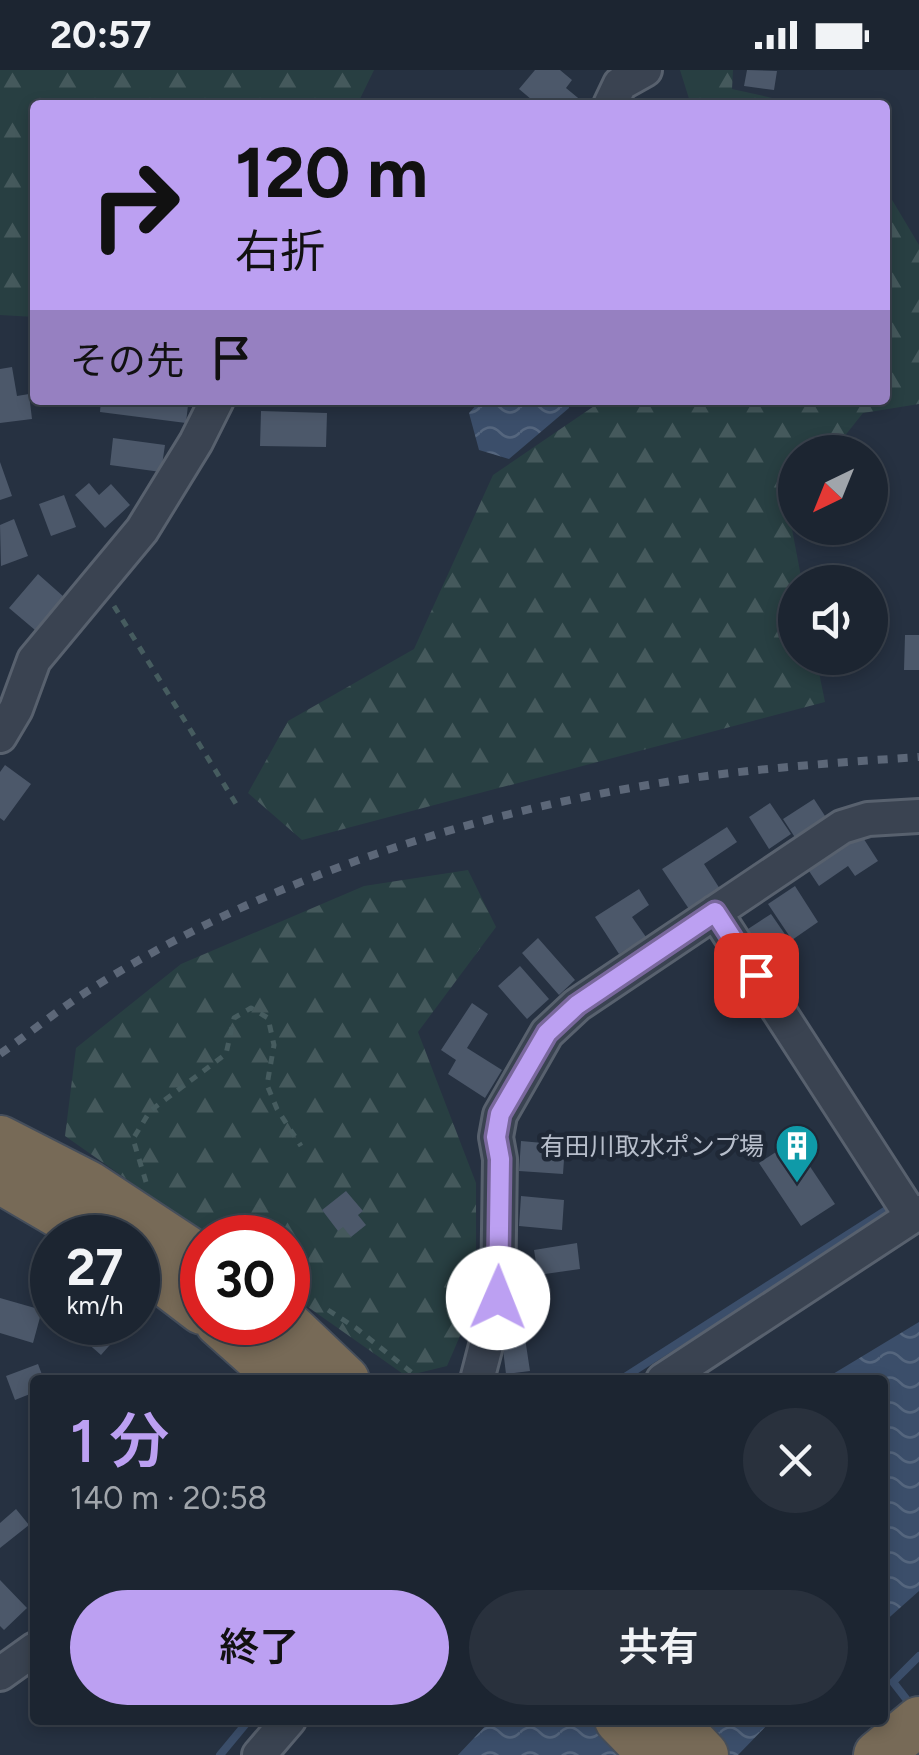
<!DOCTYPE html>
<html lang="ja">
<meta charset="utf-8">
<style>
body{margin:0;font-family:Figtree,"Noto Sans JP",sans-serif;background:#29313d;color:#f1f3f6;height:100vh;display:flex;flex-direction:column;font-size:38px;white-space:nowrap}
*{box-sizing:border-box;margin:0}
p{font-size:32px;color:#a0a5ab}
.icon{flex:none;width:55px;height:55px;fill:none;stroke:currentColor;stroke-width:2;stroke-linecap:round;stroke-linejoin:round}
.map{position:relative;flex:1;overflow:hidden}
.details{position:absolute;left:30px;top:1305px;width:858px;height:350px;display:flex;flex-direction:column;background:#1c2531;border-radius:10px;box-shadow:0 5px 15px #0003,0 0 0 2px #3a424d}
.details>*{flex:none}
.top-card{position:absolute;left:30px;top:30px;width:860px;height:305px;border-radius:10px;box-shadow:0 5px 15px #0003,0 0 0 2px #3a424d;background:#bca0f2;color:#111;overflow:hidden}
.needle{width:65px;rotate:223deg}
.controls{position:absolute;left:778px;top:365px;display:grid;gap:20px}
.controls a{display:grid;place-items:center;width:110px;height:110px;border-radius:50%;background:#1c2531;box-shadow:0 5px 15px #0003,0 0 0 2px #3a424d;font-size:50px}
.speed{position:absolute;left:30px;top:1145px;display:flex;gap:20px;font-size:50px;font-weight:700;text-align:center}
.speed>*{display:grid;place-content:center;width:130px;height:130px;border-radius:50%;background:#1c2531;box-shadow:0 5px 15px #0003,0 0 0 2px #3a424d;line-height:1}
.speed small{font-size:25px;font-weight:400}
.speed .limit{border:15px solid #d22;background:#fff;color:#111}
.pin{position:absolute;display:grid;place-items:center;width:85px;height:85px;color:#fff;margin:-42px;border-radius:20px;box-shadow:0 5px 15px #0006}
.me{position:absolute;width:110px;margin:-55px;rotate:1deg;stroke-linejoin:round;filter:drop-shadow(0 0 8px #0008)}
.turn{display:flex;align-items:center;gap:35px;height:210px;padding:0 40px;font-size:45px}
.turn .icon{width:130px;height:130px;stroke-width:2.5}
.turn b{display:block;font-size:70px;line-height:85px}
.then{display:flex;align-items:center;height:95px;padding:0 40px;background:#0003;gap:20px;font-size:38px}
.round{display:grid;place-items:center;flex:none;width:105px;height:105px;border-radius:52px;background:#29313d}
.headline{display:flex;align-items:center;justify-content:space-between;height:170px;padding:0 40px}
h1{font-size:60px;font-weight:600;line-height:75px;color:#bca0f2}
.action{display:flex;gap:20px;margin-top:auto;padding:20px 40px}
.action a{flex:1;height:115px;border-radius:60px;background:#bca0f2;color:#111;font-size:40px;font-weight:600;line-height:115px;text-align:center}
.action a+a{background:#29313d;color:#f1f3f6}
.status{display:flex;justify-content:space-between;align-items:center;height:70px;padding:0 50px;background:#1c2531;direction:ltr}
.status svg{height:28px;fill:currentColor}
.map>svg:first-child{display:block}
</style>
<div class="status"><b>20:57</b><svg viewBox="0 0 49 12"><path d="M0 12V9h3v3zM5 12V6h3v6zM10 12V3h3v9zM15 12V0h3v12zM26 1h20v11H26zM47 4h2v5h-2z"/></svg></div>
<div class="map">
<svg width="919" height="1685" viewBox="0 0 919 1685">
<defs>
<pattern id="forest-firs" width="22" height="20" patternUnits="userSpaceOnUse" patternTransform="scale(2.5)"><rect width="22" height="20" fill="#283f42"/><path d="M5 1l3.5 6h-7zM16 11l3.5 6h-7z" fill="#45595c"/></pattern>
<pattern id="water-waves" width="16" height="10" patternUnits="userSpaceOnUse" patternTransform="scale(2.5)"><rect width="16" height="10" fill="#3b4e6a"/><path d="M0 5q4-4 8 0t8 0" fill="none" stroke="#55667e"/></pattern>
</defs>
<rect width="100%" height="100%" fill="#263141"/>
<!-- forest -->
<path fill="url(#forest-firs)" d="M0 0H374L357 35H35V247L0 245Z
M680 0H733L732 19 804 35H691Z
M885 118 919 175V334L863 343 832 382H795V430L788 438 802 512H795V588H816L825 632 302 770 248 723 288 651 414 579 493 405 603 330H885Z
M468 800 496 857 418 962 476 1113V1229L447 1296 406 1306 288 1223V1168L209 1167 65 1066 76 978 181 894 364 816Z"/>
<!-- water -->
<path fill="url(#water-waves)" d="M481 330H569V338L509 389 479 380 469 343Z
M919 1252V1521L883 1553 882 1310H823Z
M491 1650H772L738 1685H458Z"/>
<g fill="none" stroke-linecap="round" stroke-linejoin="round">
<!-- stream -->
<path stroke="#3b4e6a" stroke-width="8" d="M620 1310 894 1135
M907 1630 893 1612 919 1586
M220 1685 249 1650"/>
</g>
<!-- building -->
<path fill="#4c586a" d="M535 0H560L572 10 566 18 583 32 580 35H538L519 19Z
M747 0 777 1 774 20 744 16Z
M12 297 17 326 29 324 32 349 0 353V299Z
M55 330H74L73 337 54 334Z
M101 330H174L173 333 188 335 186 353 100 342Z
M261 341 327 343 326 377 260 376Z
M113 368 165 375 161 402 110 395Z
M0 392 12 426 0 430Z
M89 413 99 425 111 414 130 435 105 458 75 425Z
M64 425 76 457 51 466 39 434Z
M14 449 28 486 1 496 0 455Z
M38 504 64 527 35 560 9 538Z
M859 506 860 512H829V510Z
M905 565H919V600H904Z
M5 695 31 714 4 751 0 748V702Z
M814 729 827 749 796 769 783 749Z
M770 733 791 764 769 779 749 747Z
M727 757 737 772 704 794 720 819 689 839 662 799Z
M860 763 878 791 855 806 848 796 819 816 807 798Z
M795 816 818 852 792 870 768 834Z
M639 819 649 835 632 847 646 867 619 884 595 847Z
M771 844 791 873 767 889 748 859Z
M538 868 575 910 559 925 522 883Z
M520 896 549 929 527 949 498 916Z
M472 933 488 944 467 978 502 1000 485 1028 448 1004 456 990 441 980Z
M521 1071 565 1075 563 1104 519 1101Z
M793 1071 835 1134 801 1156 759 1093Z
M346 1121 363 1141 358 1145 366 1155 351 1167 343 1157 338 1161 322 1140Z
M521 1126 564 1130 562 1160 519 1156Z
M577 1173 580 1199 538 1205 534 1180Z
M0 1228 42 1240 33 1273 0 1263Z
M99 1254 116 1268 101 1285 85 1271Z
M525 1268 530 1301 506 1304 502 1271Z
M38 1294 44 1310H35V1322L15 1330 6 1306Z
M16 1439 29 1455 0 1478V1453Z
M0 1510 27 1538 4 1560 0 1556Z"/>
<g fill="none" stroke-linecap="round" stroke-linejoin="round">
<defs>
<path id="minor" d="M610 35 620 14 645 0
M0 666 16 639 34 590 142 460 196 372 217 330
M715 842 912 1147
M477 1310 498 1229 500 1089 496 1067 500 1045 547 963 577 935 842 757 868 749 919 746
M663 1310 919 1142
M0 1604 35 1579
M259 1685 289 1650"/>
<path id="highway" d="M0 1070 88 1115 202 1190
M0 1109 101 1168
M138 1191 202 1240
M219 1252 284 1310
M284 1252 345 1310
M619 1650 653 1685
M671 1650 704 1685
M878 1685 919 1651"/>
</defs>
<!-- minor casing -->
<use href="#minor" stroke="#58616e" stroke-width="38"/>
<!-- highway casing -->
<use href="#highway" stroke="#454e5b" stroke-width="52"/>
<!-- path -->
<path stroke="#465c5f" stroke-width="5" stroke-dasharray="8 8" stroke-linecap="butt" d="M114 536 238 737
M146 1112 133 1069 150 1041 226 984 234 948 251 938 268 948 274 975 267 1015 277 1039 301 1076
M328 1240 356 1258 421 1310"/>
<!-- minor -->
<use href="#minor" stroke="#3a4351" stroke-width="32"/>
<!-- highway -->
<use href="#highway" stroke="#776a57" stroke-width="48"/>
<!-- rail -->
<path stroke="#5c6778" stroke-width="8" stroke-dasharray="10 10" stroke-linecap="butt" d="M0 984C27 965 53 944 80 926 251 815 455 747 654 714 742 699 831 693 919 687"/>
</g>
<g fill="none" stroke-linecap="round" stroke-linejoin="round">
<defs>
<path id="route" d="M498 1228 500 1089 496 1067 500 1044 547 963 577 935 715 842 756 905"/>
</defs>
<!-- route casing -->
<use href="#route" stroke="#7a689d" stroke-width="25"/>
<!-- route -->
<use href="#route" stroke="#bca0f2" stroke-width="18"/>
</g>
<!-- icons -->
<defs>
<symbol id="building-pin" viewBox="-11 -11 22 30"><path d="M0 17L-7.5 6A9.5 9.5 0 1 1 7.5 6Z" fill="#0f9aa8" stroke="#1f2836"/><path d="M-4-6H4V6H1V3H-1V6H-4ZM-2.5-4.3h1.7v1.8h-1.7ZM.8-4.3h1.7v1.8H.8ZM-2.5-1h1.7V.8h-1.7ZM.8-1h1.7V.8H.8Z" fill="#fff"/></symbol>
</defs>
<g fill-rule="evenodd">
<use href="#building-pin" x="772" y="1051" width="50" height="68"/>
</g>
<g text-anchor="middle" stroke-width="9" stroke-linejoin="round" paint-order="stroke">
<!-- poi labels -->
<g font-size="25" fill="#b7becb" stroke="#1f2836" text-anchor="end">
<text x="764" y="1085">有田川取水ポンプ場</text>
</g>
</g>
</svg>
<div class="controls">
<a><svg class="needle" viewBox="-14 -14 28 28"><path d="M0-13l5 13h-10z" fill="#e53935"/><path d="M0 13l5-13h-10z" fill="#a0a5ab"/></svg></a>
<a><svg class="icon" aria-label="sound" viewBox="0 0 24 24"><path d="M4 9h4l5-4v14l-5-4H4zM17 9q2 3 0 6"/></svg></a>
</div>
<div class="speed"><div>27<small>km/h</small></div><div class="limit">30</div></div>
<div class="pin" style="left:756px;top:905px;background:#d93025"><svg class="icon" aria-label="arrive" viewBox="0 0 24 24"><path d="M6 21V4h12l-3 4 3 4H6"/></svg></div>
<svg class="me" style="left:498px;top:1228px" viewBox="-20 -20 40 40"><circle r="19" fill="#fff"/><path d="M0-13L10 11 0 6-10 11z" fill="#bca0f2"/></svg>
<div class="top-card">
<div class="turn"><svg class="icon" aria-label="right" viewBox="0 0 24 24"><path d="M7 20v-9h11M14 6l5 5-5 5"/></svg><div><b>120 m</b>右折</div></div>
<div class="then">その先<svg class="icon" aria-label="arrive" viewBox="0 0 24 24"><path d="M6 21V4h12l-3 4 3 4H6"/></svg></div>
</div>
<section class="details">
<div class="headline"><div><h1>1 分</h1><p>140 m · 20:58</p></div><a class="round"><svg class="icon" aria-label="close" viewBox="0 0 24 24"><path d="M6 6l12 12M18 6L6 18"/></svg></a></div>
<div class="action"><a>終了</a><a>共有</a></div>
</section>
</div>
